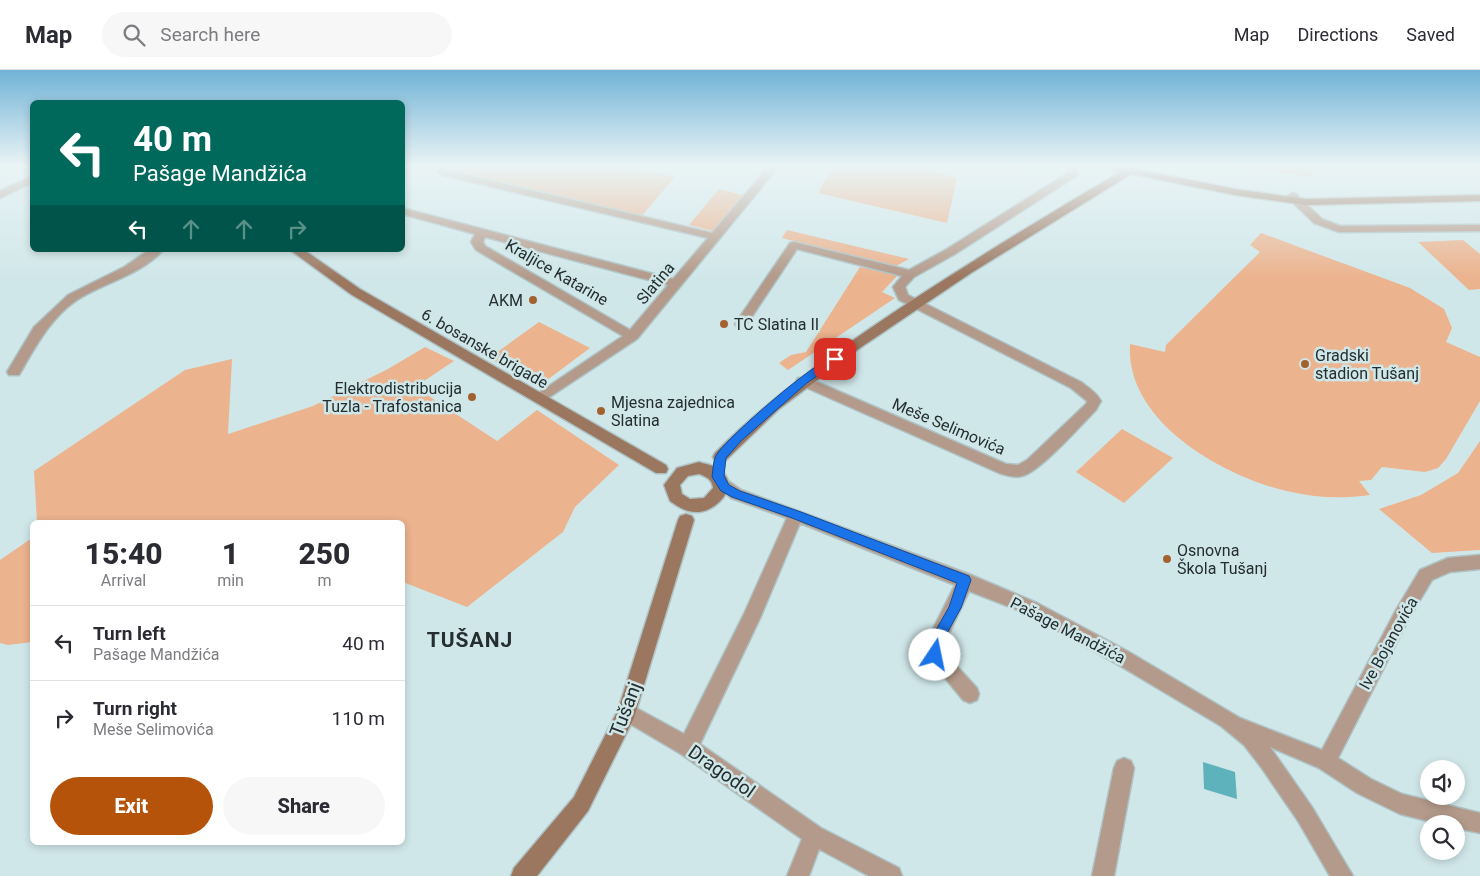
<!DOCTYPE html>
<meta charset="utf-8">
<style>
body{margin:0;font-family:Roboto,sans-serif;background:#f7f7f7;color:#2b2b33;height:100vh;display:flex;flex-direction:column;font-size:19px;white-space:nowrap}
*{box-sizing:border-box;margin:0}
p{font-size:16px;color:#7c7c81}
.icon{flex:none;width:28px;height:28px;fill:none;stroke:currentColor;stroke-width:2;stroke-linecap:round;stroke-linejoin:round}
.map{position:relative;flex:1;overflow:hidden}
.drawer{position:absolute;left:30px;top:450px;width:375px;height:325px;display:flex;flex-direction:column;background:#fff;border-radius:8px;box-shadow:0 2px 8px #0003}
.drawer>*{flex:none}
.banner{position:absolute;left:30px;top:30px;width:375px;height:152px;border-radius:8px;box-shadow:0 2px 8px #0003;background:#00695c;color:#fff;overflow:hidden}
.controls{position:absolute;left:1420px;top:690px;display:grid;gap:10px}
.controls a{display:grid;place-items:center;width:45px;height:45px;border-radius:50%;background:#fff;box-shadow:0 2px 8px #0003;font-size:25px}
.pin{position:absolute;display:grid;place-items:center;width:42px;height:42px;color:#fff;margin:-21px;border-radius:10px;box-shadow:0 2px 8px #0006}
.me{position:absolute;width:55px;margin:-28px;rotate:11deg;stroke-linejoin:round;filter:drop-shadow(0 0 4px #0008)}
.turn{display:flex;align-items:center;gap:18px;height:105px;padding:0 20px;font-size:22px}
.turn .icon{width:65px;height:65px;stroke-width:2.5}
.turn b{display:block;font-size:35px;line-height:42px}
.lanes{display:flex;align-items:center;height:48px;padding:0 20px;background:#0003;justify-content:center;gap:25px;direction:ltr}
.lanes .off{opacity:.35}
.eta{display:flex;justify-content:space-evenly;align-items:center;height:85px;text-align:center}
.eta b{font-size:30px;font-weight:800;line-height:35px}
.button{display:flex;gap:10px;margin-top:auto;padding:10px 20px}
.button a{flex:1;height:58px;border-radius:30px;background:#b45309;color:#fff;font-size:20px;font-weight:800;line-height:58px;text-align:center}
.button a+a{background:#f7f7f7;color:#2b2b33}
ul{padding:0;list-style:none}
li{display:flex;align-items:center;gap:15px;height:75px;padding:0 20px;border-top:1px solid #e1e1e2}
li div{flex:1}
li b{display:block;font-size:19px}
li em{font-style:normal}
header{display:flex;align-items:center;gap:30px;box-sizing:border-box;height:70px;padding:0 25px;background:#fff;border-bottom:1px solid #e1e1e2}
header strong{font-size:24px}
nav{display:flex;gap:28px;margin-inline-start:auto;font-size:18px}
.search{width:350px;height:45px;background:#f7f7f7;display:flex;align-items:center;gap:12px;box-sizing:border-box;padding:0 18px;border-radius:28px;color:#7c7c81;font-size:19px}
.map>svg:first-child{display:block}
</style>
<header>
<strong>Map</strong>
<div class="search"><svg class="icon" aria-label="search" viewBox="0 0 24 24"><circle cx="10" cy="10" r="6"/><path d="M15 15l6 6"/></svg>Search here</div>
<nav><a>Map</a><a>Directions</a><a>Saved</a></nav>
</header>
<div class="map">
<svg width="1480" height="806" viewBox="0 0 1480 806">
<rect width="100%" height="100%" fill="#d0e7e9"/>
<!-- green -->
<path fill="#ebb38e" d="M415 95H616L675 107 638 150Z
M834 95H913L957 108 947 153 818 123Z
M1230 95H1313L1311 107Z
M719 119 743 125 713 161 689 155Z
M787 160 909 189 896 196 782 168Z
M1261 163 1410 218 1444 239 1452 258 1446 272 1480 287V331L1446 389 1438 398 1425 402 1382 397 1371 410 1359 411 1370 425C1342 429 1315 428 1287 421 1222 406 1125 351 1130 274L1165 282 1166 275 1260 182 1250 175Z
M1463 170 1480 184V219L1469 220 1418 172Z
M860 197 898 205 882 222 895 228 788 300 779 293 791 285 806 282Z
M539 252 590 278 539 316 489 288Z
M425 277 454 291 415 317 497 371 537 340 619 395 575 437 563 462 467 537 403 512 402 452H37L34 401 185 300 232 289 228 364 313 336 388 299Z
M1122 359 1173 388 1124 433 1076 402Z
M1480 371V480L1432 483 1379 439 1421 425 1458 403Z
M32 468V572L8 575 0 573V490Z"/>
<!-- water -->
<path fill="#5eb2bb" d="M1203 692 1235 702 1237 729 1204 719Z"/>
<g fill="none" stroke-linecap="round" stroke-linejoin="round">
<defs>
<path id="street" d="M770 95H780L637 269 539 334 532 329 534 326 623 266 476 180 471 172 475 164 402 144V138L673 209 708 168 442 105 437 102 442 99 712 163ZM485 167 668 215 630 260 485 176 483 172Z
M1067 95H1077L1078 105 955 184 914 207 905 217 908 225 1081 312C1089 318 1096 322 1101 331L1096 340C1081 355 1040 402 1022 406 1015 408 1005 405 999 403L798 314 796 311 798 308H808L1006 394 1018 395 1027 390 1086 334 1087 331 1071 318 899 230 893 217 902 206 797 179 745 257H737L735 254 790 173 794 172 909 200 947 179 1069 102Z
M32 106V113L0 128V121Z
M1292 123 1296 124 1322 149 1340 156 1480 155V161L1339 162 1314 153 1288 128 1287 126Z
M149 180H163C143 204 103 213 77 230 50 248 35 278 19 305H9L7 302 34 257 68 225 124 197Z
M721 406 741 420 971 505 1037 533 1129 582 1240 648 1322 680 1396 540 1420 500 1448 488 1480 485V499L1450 502 1432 510 1408 550 1338 688 1371 709 1402 724 1480 743V763L1456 758V754H1440L1400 744 1357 723 1319 698 1270 677 1312 737 1353 806H1330L1298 751 1261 697 1244 675 1221 656 1117 594 1025 543 969 521 944 574V582L977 618 979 624 977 630 970 633 963 630 926 585V573L955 515 800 453 761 546 700 674 821 758 899 798 902 806H869L819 779 809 806H787L802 769 681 684 620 648 618 642 620 636 627 633 684 664 744 544 787 448 731 428 713 412 716 408Z
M1124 688 1131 691 1134 698 1114 806H1092L1114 698 1117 691Z"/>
<path id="secondary" d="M1096 95 1126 97 1136 95 1135 99 1235 119 1306 129 1480 125V131L1306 135 1235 125 1131 104 971 203 857 280 779 339 725 391H715L713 387 715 383C764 334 818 294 875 255 955 201 1037 151 1120 102Z
M290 180H304L360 219 666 395 668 399 666 403H656L352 225Z
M699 392C705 394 713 395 718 399 742 413 719 440 699 442 688 443 678 437 670 431L664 415 677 398ZM699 404C707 407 712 409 713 418L704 428 690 429 682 424 680 415 688 406Z
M686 444 692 446 694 450 634 648 588 741 537 806H511L514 798 574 727 618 640 678 450 680 446Z"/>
</defs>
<!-- street casing -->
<use href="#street" stroke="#aec2c4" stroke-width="3"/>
<!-- secondary casing -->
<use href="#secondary" stroke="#aec2c4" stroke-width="3"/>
<!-- street -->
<use href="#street" fill="#b39a8a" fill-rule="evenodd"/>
<!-- secondary -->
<use href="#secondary" fill="#9b7760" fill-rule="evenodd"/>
</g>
<!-- sky -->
<linearGradient id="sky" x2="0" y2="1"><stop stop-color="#71b3d6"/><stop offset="0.46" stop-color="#eaf4f5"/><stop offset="1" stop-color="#eaf4f5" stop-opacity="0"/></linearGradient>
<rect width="1480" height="208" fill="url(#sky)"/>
<!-- route -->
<path fill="#1a73e8" stroke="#114b97" d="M835 286 838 287V291L807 313 741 371 726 388 724 406 729 415 740 421 801 442 969 506 971 510 961 538 941 574 940 590 935 591 930 590 928 574 949 537 957 513 792 448 732 427 721 421 712 407C713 400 713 390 717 384 729 366 815 291 835 286Z"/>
<!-- markers -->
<g fill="#a46130" stroke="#d0e7e9" stroke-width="2">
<circle cx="533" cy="230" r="5"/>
<circle cx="724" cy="254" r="5"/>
<circle cx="1305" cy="294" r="5"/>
<circle cx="472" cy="327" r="5"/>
<circle cx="601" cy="341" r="5"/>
<circle cx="1167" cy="489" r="5"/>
</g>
<g text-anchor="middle" stroke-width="5" stroke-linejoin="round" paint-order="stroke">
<!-- street labels -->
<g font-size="16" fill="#252d2e" stroke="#d0e7e9">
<text transform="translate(557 202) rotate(30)" y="6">Kraljice Katarine</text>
<text transform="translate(655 213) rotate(-50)" y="6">Slatina</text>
<text transform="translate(485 278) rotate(30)" y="6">6. bosanske brigade</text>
<text transform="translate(949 356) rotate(23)" y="6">Meše Selimovića</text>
<text transform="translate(1068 560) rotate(27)" y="6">Pašage Mandžića</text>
<text transform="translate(1388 573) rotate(-61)" y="6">Ive Bojanovića</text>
</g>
<!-- poi labels -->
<g font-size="16" fill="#252d2e" stroke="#d0e7e9" text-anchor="start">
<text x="523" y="236" text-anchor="end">AKM</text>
<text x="734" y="260">TC Slatina II</text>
<text x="1315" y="291">Gradski<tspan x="1315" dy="18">stadion Tušanj</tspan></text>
<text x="462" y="324" text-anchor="end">Elektrodistribucija<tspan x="462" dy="18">Tuzla - Trafostanica</tspan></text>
<text x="611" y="338">Mjesna zajednica<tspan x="611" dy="18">Slatina</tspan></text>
<text x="1177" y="486">Osnovna<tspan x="1177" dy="18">Škola Tušanj</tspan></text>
</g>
<!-- near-street labels -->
<g font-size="19" fill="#252d2e" stroke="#d0e7e9">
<text transform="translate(625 639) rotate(-69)" y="7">Tušanj</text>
<text transform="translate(722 701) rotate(35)" y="7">Dragodol</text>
</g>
<!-- district labels -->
<g font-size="21" font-weight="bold" letter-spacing="1" fill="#252d2e" stroke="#d0e7e9">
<text x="470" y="577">TUŠANJ</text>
</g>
</g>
</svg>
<div class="controls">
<a><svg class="icon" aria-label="sound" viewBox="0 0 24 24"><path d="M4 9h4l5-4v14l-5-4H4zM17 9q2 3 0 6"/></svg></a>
<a><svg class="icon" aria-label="search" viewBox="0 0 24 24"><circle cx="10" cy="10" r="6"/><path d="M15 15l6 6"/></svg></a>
</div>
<div class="pin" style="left:835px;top:289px;background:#d93025"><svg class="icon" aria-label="arrive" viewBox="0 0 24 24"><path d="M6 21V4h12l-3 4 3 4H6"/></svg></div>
<svg class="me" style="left:935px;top:585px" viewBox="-20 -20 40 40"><circle r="19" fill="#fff"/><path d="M0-13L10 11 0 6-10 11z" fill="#1a73e8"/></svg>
<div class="banner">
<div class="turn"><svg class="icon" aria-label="left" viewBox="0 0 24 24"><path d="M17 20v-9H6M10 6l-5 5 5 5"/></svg><div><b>40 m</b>Pašage Mandžića</div></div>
<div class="lanes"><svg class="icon" aria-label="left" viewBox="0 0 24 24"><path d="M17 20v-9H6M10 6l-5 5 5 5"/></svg><svg class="icon off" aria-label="ahead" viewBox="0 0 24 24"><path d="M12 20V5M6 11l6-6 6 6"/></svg><svg class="icon off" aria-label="ahead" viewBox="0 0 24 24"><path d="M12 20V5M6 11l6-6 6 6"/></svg><svg class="icon off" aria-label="right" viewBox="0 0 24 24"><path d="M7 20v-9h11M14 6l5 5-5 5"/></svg></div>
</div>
<section class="drawer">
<div class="eta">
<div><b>15:40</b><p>Arrival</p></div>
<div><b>1</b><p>min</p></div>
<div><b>250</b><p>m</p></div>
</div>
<ul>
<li><svg class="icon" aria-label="left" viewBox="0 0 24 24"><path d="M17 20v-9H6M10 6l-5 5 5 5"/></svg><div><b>Turn left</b><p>Pašage Mandžića</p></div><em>40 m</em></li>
<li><svg class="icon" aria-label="right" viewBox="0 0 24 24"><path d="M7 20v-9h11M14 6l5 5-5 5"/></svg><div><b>Turn right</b><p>Meše Selimovića</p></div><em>110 m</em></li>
</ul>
<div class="button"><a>Exit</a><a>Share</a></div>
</section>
</div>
